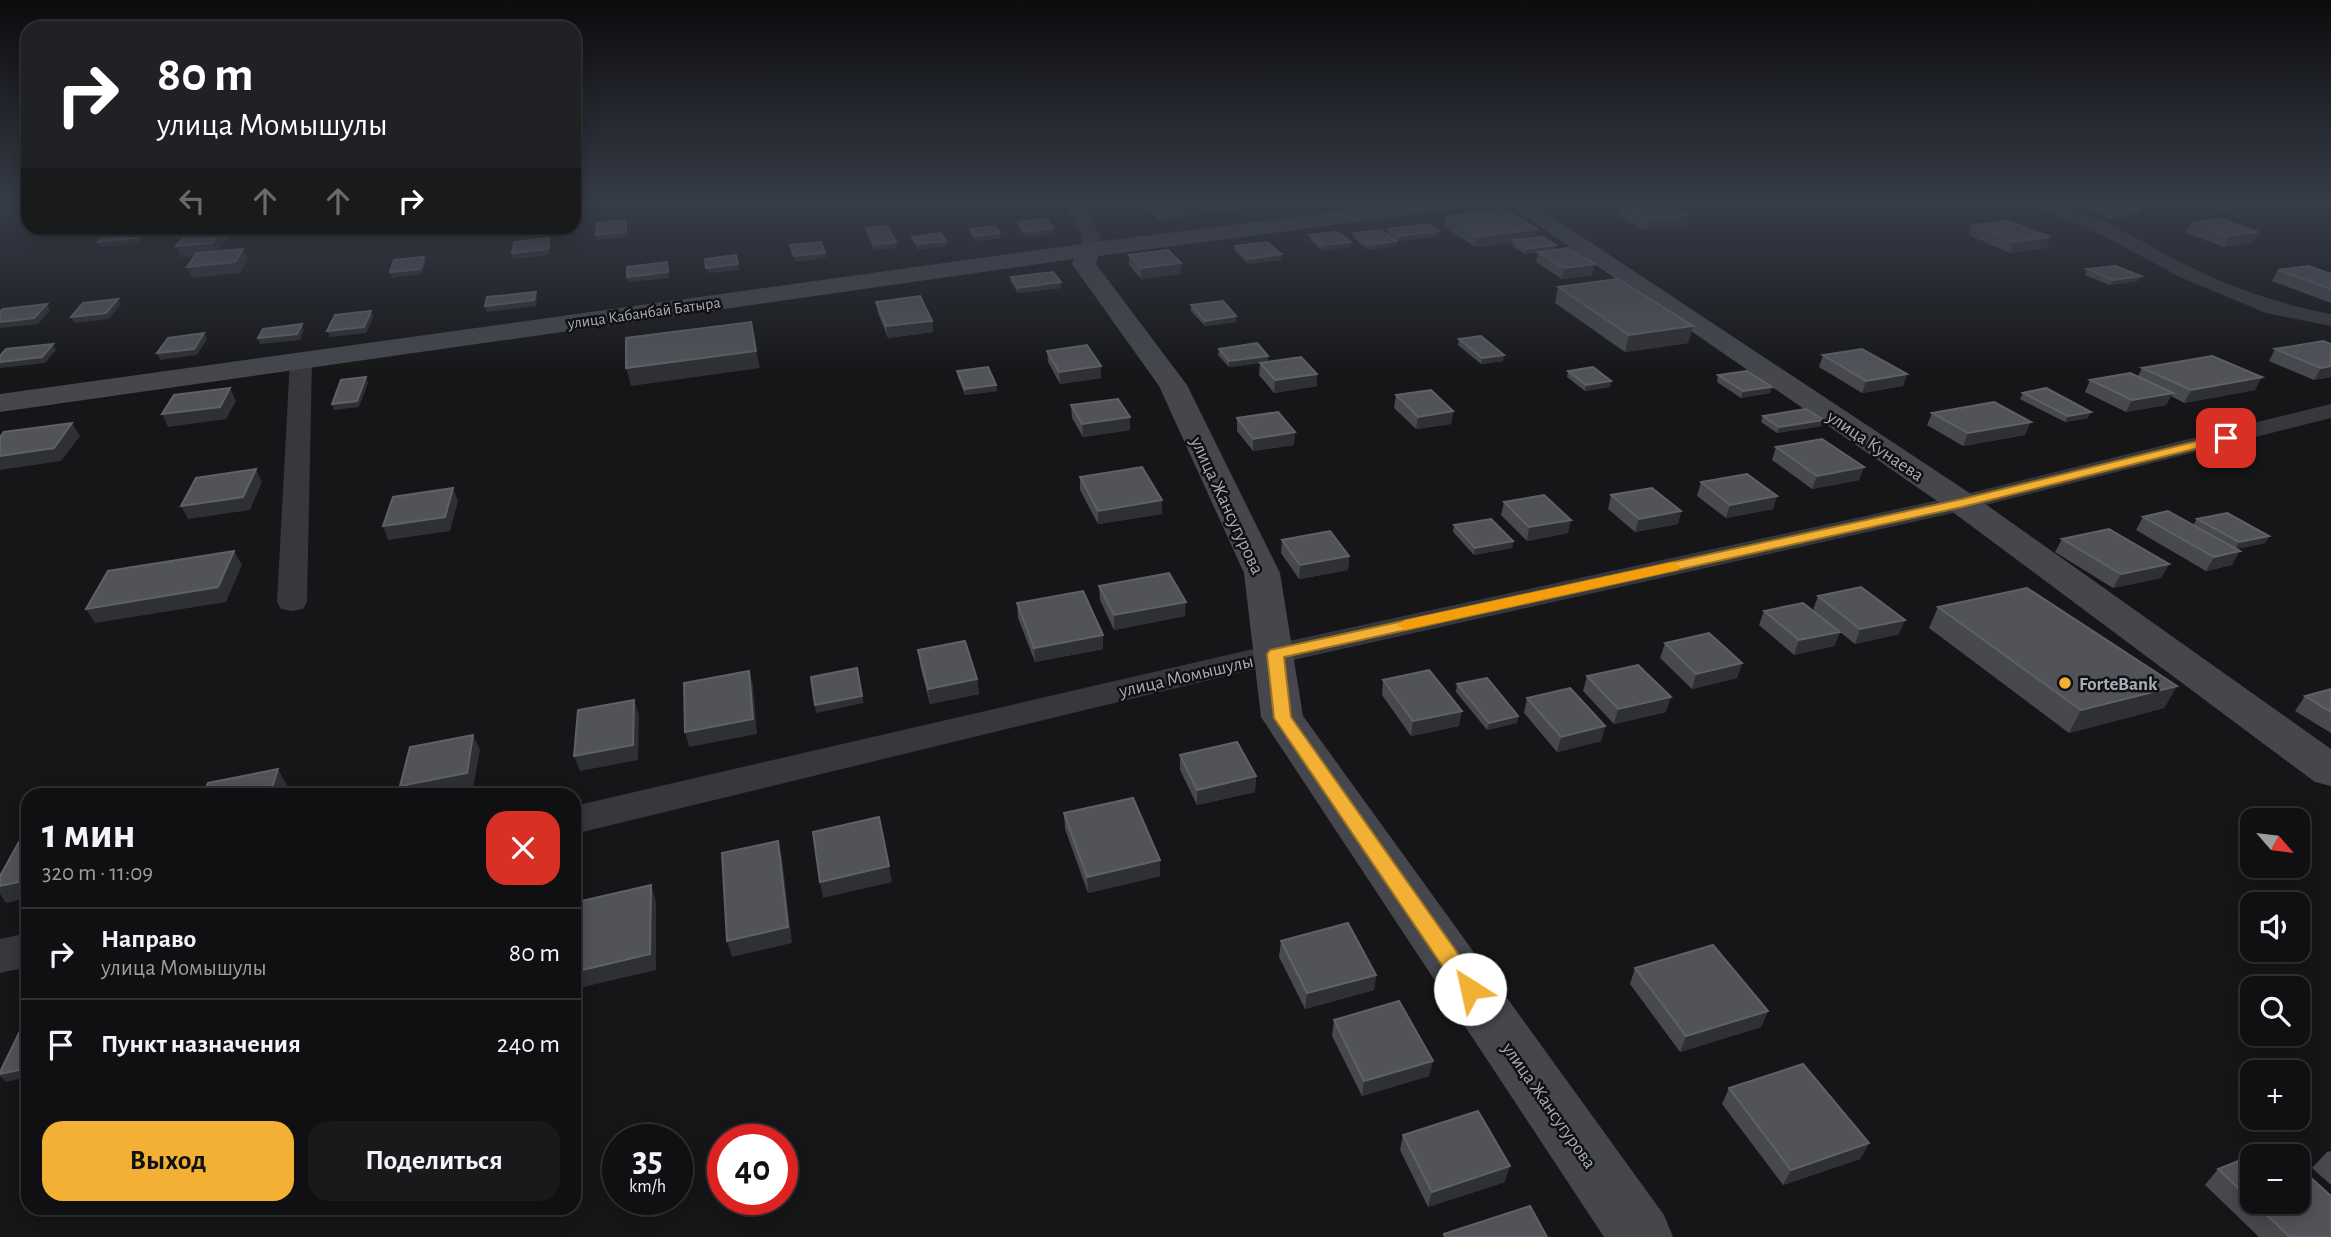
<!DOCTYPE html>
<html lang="ru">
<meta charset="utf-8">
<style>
body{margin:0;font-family:"Alegreya Sans",sans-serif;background:#19191b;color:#f1f3f6;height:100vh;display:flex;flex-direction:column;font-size:26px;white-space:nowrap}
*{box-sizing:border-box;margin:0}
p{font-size:23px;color:#9c9d9f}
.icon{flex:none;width:38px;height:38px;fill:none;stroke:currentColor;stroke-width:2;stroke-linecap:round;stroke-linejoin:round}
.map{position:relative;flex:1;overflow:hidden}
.drawer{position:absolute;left:21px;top:788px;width:560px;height:427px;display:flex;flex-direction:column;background:#101012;border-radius:21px;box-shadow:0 4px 18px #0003,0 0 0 2px #303032}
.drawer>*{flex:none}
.guide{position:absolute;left:21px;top:21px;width:560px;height:214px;border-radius:21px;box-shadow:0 4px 18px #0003,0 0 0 2px #303032;background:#202124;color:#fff;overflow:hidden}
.needle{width:46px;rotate:118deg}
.fabs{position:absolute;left:2240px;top:808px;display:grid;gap:14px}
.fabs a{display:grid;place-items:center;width:70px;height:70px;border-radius:14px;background:#101012;box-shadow:0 4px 18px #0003,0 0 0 2px #303032;font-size:35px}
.speed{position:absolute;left:602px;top:1124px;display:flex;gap:14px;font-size:35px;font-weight:700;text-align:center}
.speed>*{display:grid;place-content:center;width:91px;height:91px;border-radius:50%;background:#101012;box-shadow:0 4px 18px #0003,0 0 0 2px #303032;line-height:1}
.speed small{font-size:18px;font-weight:400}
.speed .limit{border:10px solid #d22;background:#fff;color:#111}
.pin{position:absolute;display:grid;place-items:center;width:60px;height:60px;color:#fff;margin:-30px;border-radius:14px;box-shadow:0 4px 10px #0006}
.me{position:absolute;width:77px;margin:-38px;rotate:325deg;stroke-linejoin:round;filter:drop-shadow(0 0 5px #0008)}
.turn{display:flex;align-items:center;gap:24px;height:147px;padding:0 21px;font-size:32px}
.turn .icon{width:91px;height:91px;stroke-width:2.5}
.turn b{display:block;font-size:49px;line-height:60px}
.lanes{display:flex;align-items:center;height:66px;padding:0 21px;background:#0003;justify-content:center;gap:35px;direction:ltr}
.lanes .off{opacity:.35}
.round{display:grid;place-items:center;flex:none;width:74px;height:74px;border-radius:21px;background:#19191b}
.headline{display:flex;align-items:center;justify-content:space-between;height:119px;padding:0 21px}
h1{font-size:42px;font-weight:600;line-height:52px}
.cta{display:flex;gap:14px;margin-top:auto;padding:14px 21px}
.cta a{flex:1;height:80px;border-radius:21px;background:#f2b134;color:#111;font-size:28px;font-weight:600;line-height:80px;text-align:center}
.cta a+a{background:#19191b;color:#f1f3f6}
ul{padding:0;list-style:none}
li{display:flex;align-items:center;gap:21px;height:91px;padding:0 21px;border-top:2px solid #303032}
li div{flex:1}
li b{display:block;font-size:26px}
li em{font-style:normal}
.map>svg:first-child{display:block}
</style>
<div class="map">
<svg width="2331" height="1237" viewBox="0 0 2331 1237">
<rect width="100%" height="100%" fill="#161618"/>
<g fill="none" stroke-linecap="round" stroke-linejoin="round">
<!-- street -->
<path fill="#37383d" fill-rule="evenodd" d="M1063 203H1081L1101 237 1095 254H1081L1078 250 1083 237Z
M2027 203C2087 202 2142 244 2194 269 2241 291 2281 304 2331 314V326L2266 313 2180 277 2106 237Z
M301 353 312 360 307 602 303 609 292 611 281 609 277 602 290 360Z
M2331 404V418L1962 511 1275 664 574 834V806L1275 644 1962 495Z
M28 933V967L0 973V939Z"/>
<!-- secondary -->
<path fill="#45474d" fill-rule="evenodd" d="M1405 203H1465L1454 209 1098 256 1096 264 1187 385 1280 573 1303 716 1664 1215 1673 1237H1604L1261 717 1244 573 1159 386 1072 264 1074 259 0 412V394L1088 243Z
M1506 203H1531L1974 496 2331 749V786L2315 782 1950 510Z"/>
</g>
<!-- wall -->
<path fill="#47494d" d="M1196 203H1234L1237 210 1208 214Z
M2084 203 2139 215 2111 219 2081 208Z
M2201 203H2247L2245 207 2224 210Z
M1150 206 1185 219 1160 221 1150 211Z
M1620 206 1687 225 1644 230 1617 216Z
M1446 217 1535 238 1556 245 1555 249 1595 264 1592 275 1562 279 1536 262 1538 252 1525 254 1512 246 1513 243 1475 247 1444 227Z
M1018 222 1053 234 1026 237 1018 227Z
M2191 223 2253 243 2224 247 2186 233Z
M1973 225 2050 237 2046 248 2010 253 1969 235Z
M866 228 896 242V248L874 250 867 233Z
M970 229 1000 233V238L976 241 971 234Z
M1389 229 1438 236 1399 241 1389 234Z
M1354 233 1397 241 1396 246 1369 250 1353 238Z
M1310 235 1351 242 1350 247 1323 251 1310 240Z
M1235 246 1281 254V260L1248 264 1235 251Z
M1129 255 1181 263V274L1141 279 1129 265Z
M2087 269 2141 276 2138 281 2110 285 2085 275Z
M2278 270 2331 274V303L2272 281Z
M1011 277 1061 288 1018 293 1011 282Z
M1558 287 1693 326 1688 343 1625 352 1555 303Z
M876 302 932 321 933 332 888 338 878 313Z
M1191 305 1236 316V322L1205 326 1191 311Z
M1459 339 1503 361 1481 364 1458 345Z
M2331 344V377L2314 380 2269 361 2275 349Z
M1219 349 1268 362 1317 386 1274 393 1259 375 1260 363 1229 367 1218 355Z
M1047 351 1101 366V378L1060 384 1048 362Z
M1823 355 1907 374 1903 386 1862 393 1819 367Z
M2142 368 2255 390 2184 403 2171 396 2166 405 2126 412 2085 392 2090 380 2138 376Z
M957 371 996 385 997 391 965 395 958 377Z
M1568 371 1611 381 1610 387 1585 391 1567 377Z
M1718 375 1772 387 1770 393 1741 398 1717 382Z
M2023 393 2088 418 2065 422 2020 399Z
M1396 395 1453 411 1451 424 1416 429 1394 408Z
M1071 405 1130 430 1083 437 1072 418Z
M1932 413 2025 435 1963 446 1927 425Z
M1763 416 1822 426 1777 433 1761 422Z
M1237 418 1294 445 1253 451 1237 431Z
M1776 447 1864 467 1859 480 1812 489 1772 460Z
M1080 477 1162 500V514L1098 524 1080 490Z
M1701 482 1777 496 1773 509 1726 518 1697 496Z
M1611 495 1681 511 1678 524 1635 532 1608 509Z
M1504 502 1568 533 1527 541 1501 515Z
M2143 517 2193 525 2197 519 2269 536 2265 543 2236 549 2232 565 2206 571 2136 530Z
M1454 525 1513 541 1512 548 1474 555 1453 532Z
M2062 539 2169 564 2161 578 2113 588 2055 552Z
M1282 540 1349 556 1348 570 1299 579 1281 553Z
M1099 586 1185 616 1114 630 1100 600Z
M1818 596 1899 634 1855 644 1840 632 1834 646 1794 655 1759 625 1764 611 1813 610Z
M1017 603 1103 635V649L1035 662 1018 618Z
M1938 607 2177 686 2164 708 2069 733 1929 628Z
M1665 643 1742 663 1737 678 1692 689 1660 658Z
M918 650 977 679 979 694 930 704 920 665Z
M1587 676 1666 712 1614 724 1583 691Z
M1383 680 1459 726 1411 736 1382 695Z
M1457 684 1518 716 1517 723 1487 730 1456 692Z
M2331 689V733L2295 711 2305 696Z
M1527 698 1605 726 1601 741 1557 752 1524 713Z
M1180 755 1256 776 1255 792 1197 805 1180 770Z
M1064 813 1160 860V876L1088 893 1065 829Z
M1281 941 1376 975 1374 990 1305 1009 1279 957Z
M1635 968 1768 1011 1761 1027 1680 1052 1630 984Z
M1334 1020 1429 1076 1362 1096 1332 1036Z
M1729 1088 1869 1143 1860 1159 1783 1185 1722 1104Z
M1403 1135 1505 1182 1428 1207 1400 1150Z
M2331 1151V1185L2312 1168 2327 1152Z
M2252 1157V1202H2298L2331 1237H2259L2205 1185 2218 1169Z"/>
<!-- shaded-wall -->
<path fill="#2f3033" d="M1729 203H1745L1729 205Z
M2243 203H2247L2245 207 2224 210 2226 205Z
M1237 205V210L1208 214V209Z
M2141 210 2139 215 2111 219 2113 214Z
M1185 213V219L1160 221V216Z
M1689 215 1687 225 1644 230 1647 220Z
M626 220 628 237 598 240 596 235Z
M145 228 147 233 138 244 100 247 98 242Z
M223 228 228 238 216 253 181 257 176 246Z
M441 228H478L477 229 443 233Z
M1053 228V234L1026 237 1025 232Z
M1537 229 1535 240H1513V243L1475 247 1477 237Z
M1438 231V236L1399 241V236Z
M2258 232 2253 243 2224 247 2229 236Z
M1000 233V238L976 241 975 236Z
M2050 237 2046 248 2010 253 2014 242Z
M549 238 551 243 549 255 513 259 512 253Z
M946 241V246L916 250V244Z
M1397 241 1396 246 1369 250V245Z
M896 242V248L874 250V245Z
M1351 242 1350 247 1323 251V245Z
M1556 245 1555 250 1525 254 1526 249Z
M243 249 248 259 240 273 192 278 187 267Z
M825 253 826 258 795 262 794 256Z
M1281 254V260L1248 264V259Z
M424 257 426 262 422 274 392 278 390 272Z
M667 262 669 278 629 282 627 277Z
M1181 263V274L1141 279V268Z
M738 264 739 270 708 273 706 268Z
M1595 264 1592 275 1562 279 1564 268Z
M2141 276 2138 281 2110 285 2113 280Z
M1061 282V288L1018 293V288Z
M536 292 537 297 536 306 487 312 485 306Z
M118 299 121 304 109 319 74 323 71 317Z
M47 304 50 310 38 324 0 328V322Z
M371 311 373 317 366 333 330 337 327 331Z
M1236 316V322L1205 326V321Z
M932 321 933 332 888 338 886 326Z
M302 324 304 330 300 340 260 344 258 338Z
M1693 326 1688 343 1625 352 1629 335Z
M204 333 207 339 197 355 160 360 157 353Z
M53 344 56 350 45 363 0 368V362Z
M756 351 760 368 631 386 626 368Z
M1504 355 1503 361 1481 364 1482 358Z
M1268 356V362L1229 367V361Z
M1101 366V378L1060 384 1059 372Z
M2331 366V377L2314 380 2321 368Z
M1317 374V386L1274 393 1275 380Z
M1907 374 1903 386 1862 393 1866 381Z
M366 377 368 383 359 407 334 410 332 404Z
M2262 377 2255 390 2184 403 2191 390Z
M1611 381 1610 387 1585 391 1586 385Z
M996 385 997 391 965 395V389Z
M1772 387 1770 393 1741 398 1743 391Z
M230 388 236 401 226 419 168 427 162 414Z
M2173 393 2166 405 2126 412 2132 400Z
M1453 411 1451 424 1416 429 1418 417Z
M2091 412 2088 418 2065 422 2068 416Z
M1130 417V430L1083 437 1082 424Z
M1824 420 1822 426 1777 433 1779 427Z
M2031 422 2025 435 1963 446 1968 433Z
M72 423 80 436 61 461 0 470V456Z
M1295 432 1294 445 1253 451V439Z
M1864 467 1859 480 1812 489 1817 476Z
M256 469 262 482 250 510 188 519 181 506Z
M453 488 458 501 450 531 388 540 383 526Z
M1777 496 1773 509 1726 518 1730 505Z
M1162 500V514L1098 524V511Z
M1681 511 1678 524 1635 532 1639 519Z
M1571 520 1568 533 1527 541 1529 527Z
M2269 536 2265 543 2235 549 2239 542Z
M1513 541 1512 548 1474 555 1475 548Z
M234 551 242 565 226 602 95 623 86 609Z
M2240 551 2232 565 2206 571 2214 557Z
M1349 556 1348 570 1299 579 1300 565Z
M2169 564 2161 578 2113 588 2121 574Z
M1186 602 1185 616 1114 630V615Z
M1905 620 1899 634 1855 644 1860 629Z
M1840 632 1834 646 1794 655 1799 640Z
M1103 635V649L1035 662 1034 648Z
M1742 663 1737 678 1692 689 1696 674Z
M749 671 753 685 757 734 689 747 685 732Z
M977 679 979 694 930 704 928 689Z
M2177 686 2164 708 2069 733 2081 710Z
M862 696 864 703 816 713 815 705Z
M1671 697 1666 712 1614 724 1618 709Z
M634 700 639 715 638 760 580 771 574 756Z
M1462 711 1459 726 1411 736 1413 721Z
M1518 716 1517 723 1487 730 1489 723Z
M1605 726 1601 741 1557 752 1561 737Z
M473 735 480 750 473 788 442 794H405L400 786Z
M278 769 287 785 283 794H270Z
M1256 776 1255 792 1197 805V790Z
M778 841 782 857 792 943 732 957 727 941Z
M1160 860V876L1088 893 1087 877Z
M889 866 892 882 823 898 820 882Z
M28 880V898L6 903 0 894V886Z
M651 885 656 901V970L579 988 574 976V972Z
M1376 975 1374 990 1305 1009 1307 993Z
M1768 1011 1761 1027 1680 1052 1686 1036Z
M1433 1061 1429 1076 1362 1096 1364 1081Z
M28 1068V1077L6 1082 0 1076V1074Z
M1869 1143 1860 1159 1783 1185 1791 1170Z
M1510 1166 1505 1182 1428 1207 1432 1192Z"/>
<!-- building -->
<path fill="#525359" stroke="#5f6168" stroke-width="2" d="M1174 203 1185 213 1160 216 1150 206Z
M1201 203H1234L1237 205 1208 209Z
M1645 203H1665L1689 215 1647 220 1620 206Z
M2084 203H2120L2141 210 2113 214Z
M2218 203H2243L2226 205Z
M1504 210 1537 229 1477 237 1446 217Z
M1046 219 1053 228 1025 232 1018 222Z
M2220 219 2258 232 2229 236 2191 223Z
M626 220V232L596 235 597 223Z
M2008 221 2050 237 2014 242 1973 225Z
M1428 224 1438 231 1399 236 1389 229Z
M887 226 896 242 874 245 866 228Z
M995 226 1000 233 975 236 970 229Z
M145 228 136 238 98 242 107 232Z
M223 228 212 243 176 246 189 231Z
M1381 230 1397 241 1369 245 1354 233Z
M1337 232 1351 242 1323 245 1310 235Z
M941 233 946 241 916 244 912 237Z
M1543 237 1556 245 1526 249 1513 240Z
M549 238 548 249 512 253 514 242Z
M821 242 825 253 794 256 790 245Z
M1267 242 1281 254 1248 259 1235 246Z
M1568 248 1595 264 1564 268 1538 252Z
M243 249 235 262 187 267 197 253Z
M1168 250 1181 263 1141 268 1129 255Z
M736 255 738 264 706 268 705 259Z
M424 257 420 269 390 272 394 260Z
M667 262 668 272 627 277V267Z
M2115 266 2141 276 2113 280 2087 269Z
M2308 266 2331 274V289L2278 270Z
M1053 272 1061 282 1018 288 1011 277Z
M1618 279 1693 326 1629 335 1558 287Z
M536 292 534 300 485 306 487 297Z
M920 296 932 321 886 326 876 302Z
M118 299 106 313 71 317 83 303Z
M1223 301 1236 316 1205 321 1191 305Z
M47 304 34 318 0 322V312L3 309Z
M371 311 364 327 327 331 335 315Z
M751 322 756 351 626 368V338Z
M302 324 297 334 258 338 263 329Z
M204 333 194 349 157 353 168 338Z
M1481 336 1504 355 1482 358 1459 339Z
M2323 341 2331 344V366L2321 368 2275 349Z
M1257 343 1268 356 1229 361 1219 349Z
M53 344 42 357 0 362V356L6 349Z
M1087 345 1101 366 1059 372 1047 351Z
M1862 349 1907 374 1866 381 1823 355Z
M2212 356 2262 377 2191 390 2142 368Z
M1301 357 1317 374 1275 380 1260 363Z
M988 367 996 385 965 389 957 371Z
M1593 367 1611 381 1586 385 1568 371Z
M1747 371 1772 387 1743 391 1718 375Z
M2130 373 2173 393 2132 400 2090 380Z
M366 377 357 401 332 404 341 380Z
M230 388 220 407 162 414 174 395Z
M2046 388 2091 412 2068 416 2023 393Z
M1431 390 1453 411 1418 417 1396 395Z
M1118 399 1130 417 1082 424 1071 405Z
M1994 402 2031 422 1968 433 1932 413Z
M1806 409 1824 420 1779 427 1763 416Z
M1278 412 1295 432 1253 439 1237 418Z
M72 423 54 448 0 456V437L4 432Z
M1822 439 1864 467 1817 476 1776 447Z
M1142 467 1162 500 1098 511 1080 477Z
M256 469 243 497 181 506 196 478Z
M1747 474 1777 496 1730 505 1701 482Z
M453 488 445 517 383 526 393 497Z
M1652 488 1681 511 1639 519 1611 495Z
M1544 495 1571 520 1529 527 1504 502Z
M2168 511 2240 551 2214 557 2143 517Z
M2227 513 2269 536 2239 542 2197 519Z
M1491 519 1513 541 1475 548 1454 525Z
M2109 529 2169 564 2121 574 2062 539Z
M1330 531 1349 556 1300 565 1282 540Z
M234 551 218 587 86 609 108 571Z
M1169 573 1186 602 1114 615 1099 586Z
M1861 587 1905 620 1860 629 1818 596Z
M2027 588 2177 686 2081 710 1938 607Z
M1083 591 1103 635 1034 648 1017 603Z
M1803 603 1840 632 1799 640 1764 611Z
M1709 633 1742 663 1696 674 1665 643Z
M965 641 977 679 928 689 918 650Z
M1638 665 1671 697 1618 709 1587 676Z
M857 668 862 696 815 705 811 677Z
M1429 670 1462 711 1413 721 1383 680Z
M749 671 753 719 685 732 684 683Z
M1487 678 1518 716 1489 723 1457 684Z
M1570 688 1605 726 1561 737 1527 698Z
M2331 689V712L2305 696Z
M634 700 633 745 574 756 578 710Z
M473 735 467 773 400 786 410 747Z
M1237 742 1256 776 1197 790 1180 755Z
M278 769 270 794H203L208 783Z
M1133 798 1160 860 1087 877 1064 813Z
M879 817 889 866 820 882 813 832Z
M28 840V880L0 886V876L19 842Z
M778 841 788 927 727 941 722 853Z
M651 885 650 954 574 972V948L577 902Z
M1348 923 1376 975 1307 993 1281 941Z
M1713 945 1768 1011 1686 1036 1635 968Z
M1399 1001 1433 1061 1364 1081 1334 1020Z
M28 1024V1068L0 1074V1072L23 1025Z
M1803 1064 1869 1143 1791 1170 1729 1088Z
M1478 1111 1510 1166 1432 1192 1403 1135Z
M2276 1146 2288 1157H2252V1201L2218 1169Z
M2298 1166 2331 1196V1237H2290L2253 1202H2298Z
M1530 1206 1547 1237H1445L1444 1234Z"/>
<!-- sky -->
<linearGradient id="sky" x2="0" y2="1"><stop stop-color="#0c0c0d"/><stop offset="0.54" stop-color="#363c48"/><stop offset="1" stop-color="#363c48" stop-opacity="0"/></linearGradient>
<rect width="2331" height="376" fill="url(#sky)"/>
<!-- route -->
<path fill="#f2b134" stroke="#9d7322" stroke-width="2" d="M2226 434 2232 438 2230 440 1962 507 1284 657 1291 717 1478 982 1481 989 1478 995 1470 998 1462 995 1274 718 1267 654 1270 650 1962 499Z"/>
<!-- slow -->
<path fill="#f59e0b" d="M1673 562 1680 566 1678 570 1405 630 1397 625 1405 620Z"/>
<!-- markers -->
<circle fill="#f2b134" stroke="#111113" stroke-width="2.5" cx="2065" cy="683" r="7"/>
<g text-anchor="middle" stroke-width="5" stroke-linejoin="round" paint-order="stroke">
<!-- far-street labels -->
<g font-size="16" fill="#a8adb8" stroke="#111113">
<text transform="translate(644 312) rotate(-8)" y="6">улица Кабанбай Батыра</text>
</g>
<!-- street labels -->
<g font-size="19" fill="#a8adb8" stroke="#111113">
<text transform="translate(1876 445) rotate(34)" y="7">улица Кунаева</text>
<text transform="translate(1228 505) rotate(65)" y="7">улица Жансугурова</text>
<text transform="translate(1186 675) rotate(-13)" y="7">улица Момышулы</text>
<text transform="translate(1550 1105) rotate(55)" y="7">улица Жансугурова</text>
</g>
<!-- poi labels -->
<g font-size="19" font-weight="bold" fill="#a8adb8" stroke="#111113" text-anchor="start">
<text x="2079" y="690">ForteBank</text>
</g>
</g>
</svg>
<div class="fabs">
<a><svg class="needle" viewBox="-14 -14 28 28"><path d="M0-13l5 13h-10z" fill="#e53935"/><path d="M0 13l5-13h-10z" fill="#9c9d9f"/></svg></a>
<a><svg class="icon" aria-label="sound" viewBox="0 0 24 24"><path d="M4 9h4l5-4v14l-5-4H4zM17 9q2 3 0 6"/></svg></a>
<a><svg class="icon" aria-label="search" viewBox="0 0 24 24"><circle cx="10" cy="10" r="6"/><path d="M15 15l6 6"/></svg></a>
<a>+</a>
<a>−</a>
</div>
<div class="speed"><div>35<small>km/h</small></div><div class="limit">40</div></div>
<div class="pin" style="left:2226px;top:438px;background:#d93025"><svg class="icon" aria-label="arrive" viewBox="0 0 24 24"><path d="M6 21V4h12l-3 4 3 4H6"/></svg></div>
<svg class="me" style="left:1470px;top:989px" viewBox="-20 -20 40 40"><circle r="19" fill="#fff"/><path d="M0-13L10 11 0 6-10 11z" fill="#f2b134"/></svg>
<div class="guide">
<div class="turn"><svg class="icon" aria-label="right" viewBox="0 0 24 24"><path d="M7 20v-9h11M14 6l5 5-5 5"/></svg><div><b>80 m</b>улица Момышулы</div></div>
<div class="lanes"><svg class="icon off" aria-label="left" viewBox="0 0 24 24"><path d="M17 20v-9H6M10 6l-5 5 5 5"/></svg><svg class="icon off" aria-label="ahead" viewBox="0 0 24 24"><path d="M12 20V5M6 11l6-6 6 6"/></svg><svg class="icon off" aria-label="ahead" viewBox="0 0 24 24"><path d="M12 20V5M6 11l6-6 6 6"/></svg><svg class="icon" aria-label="right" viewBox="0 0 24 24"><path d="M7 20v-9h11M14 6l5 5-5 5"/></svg></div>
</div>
<section class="drawer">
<div class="headline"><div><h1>1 мин</h1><p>320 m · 11:09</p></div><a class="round" style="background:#d93025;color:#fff"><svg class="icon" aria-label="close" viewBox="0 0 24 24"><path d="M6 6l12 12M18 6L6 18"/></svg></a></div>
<ul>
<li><svg class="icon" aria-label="right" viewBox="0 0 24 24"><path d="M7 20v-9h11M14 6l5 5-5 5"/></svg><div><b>Направо</b><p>улица Момышулы</p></div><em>80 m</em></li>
<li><svg class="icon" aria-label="arrive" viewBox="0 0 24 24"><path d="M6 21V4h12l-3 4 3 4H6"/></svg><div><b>Пункт назначения</b></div><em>240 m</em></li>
</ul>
<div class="cta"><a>Выход</a><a>Поделиться</a></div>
</section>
</div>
